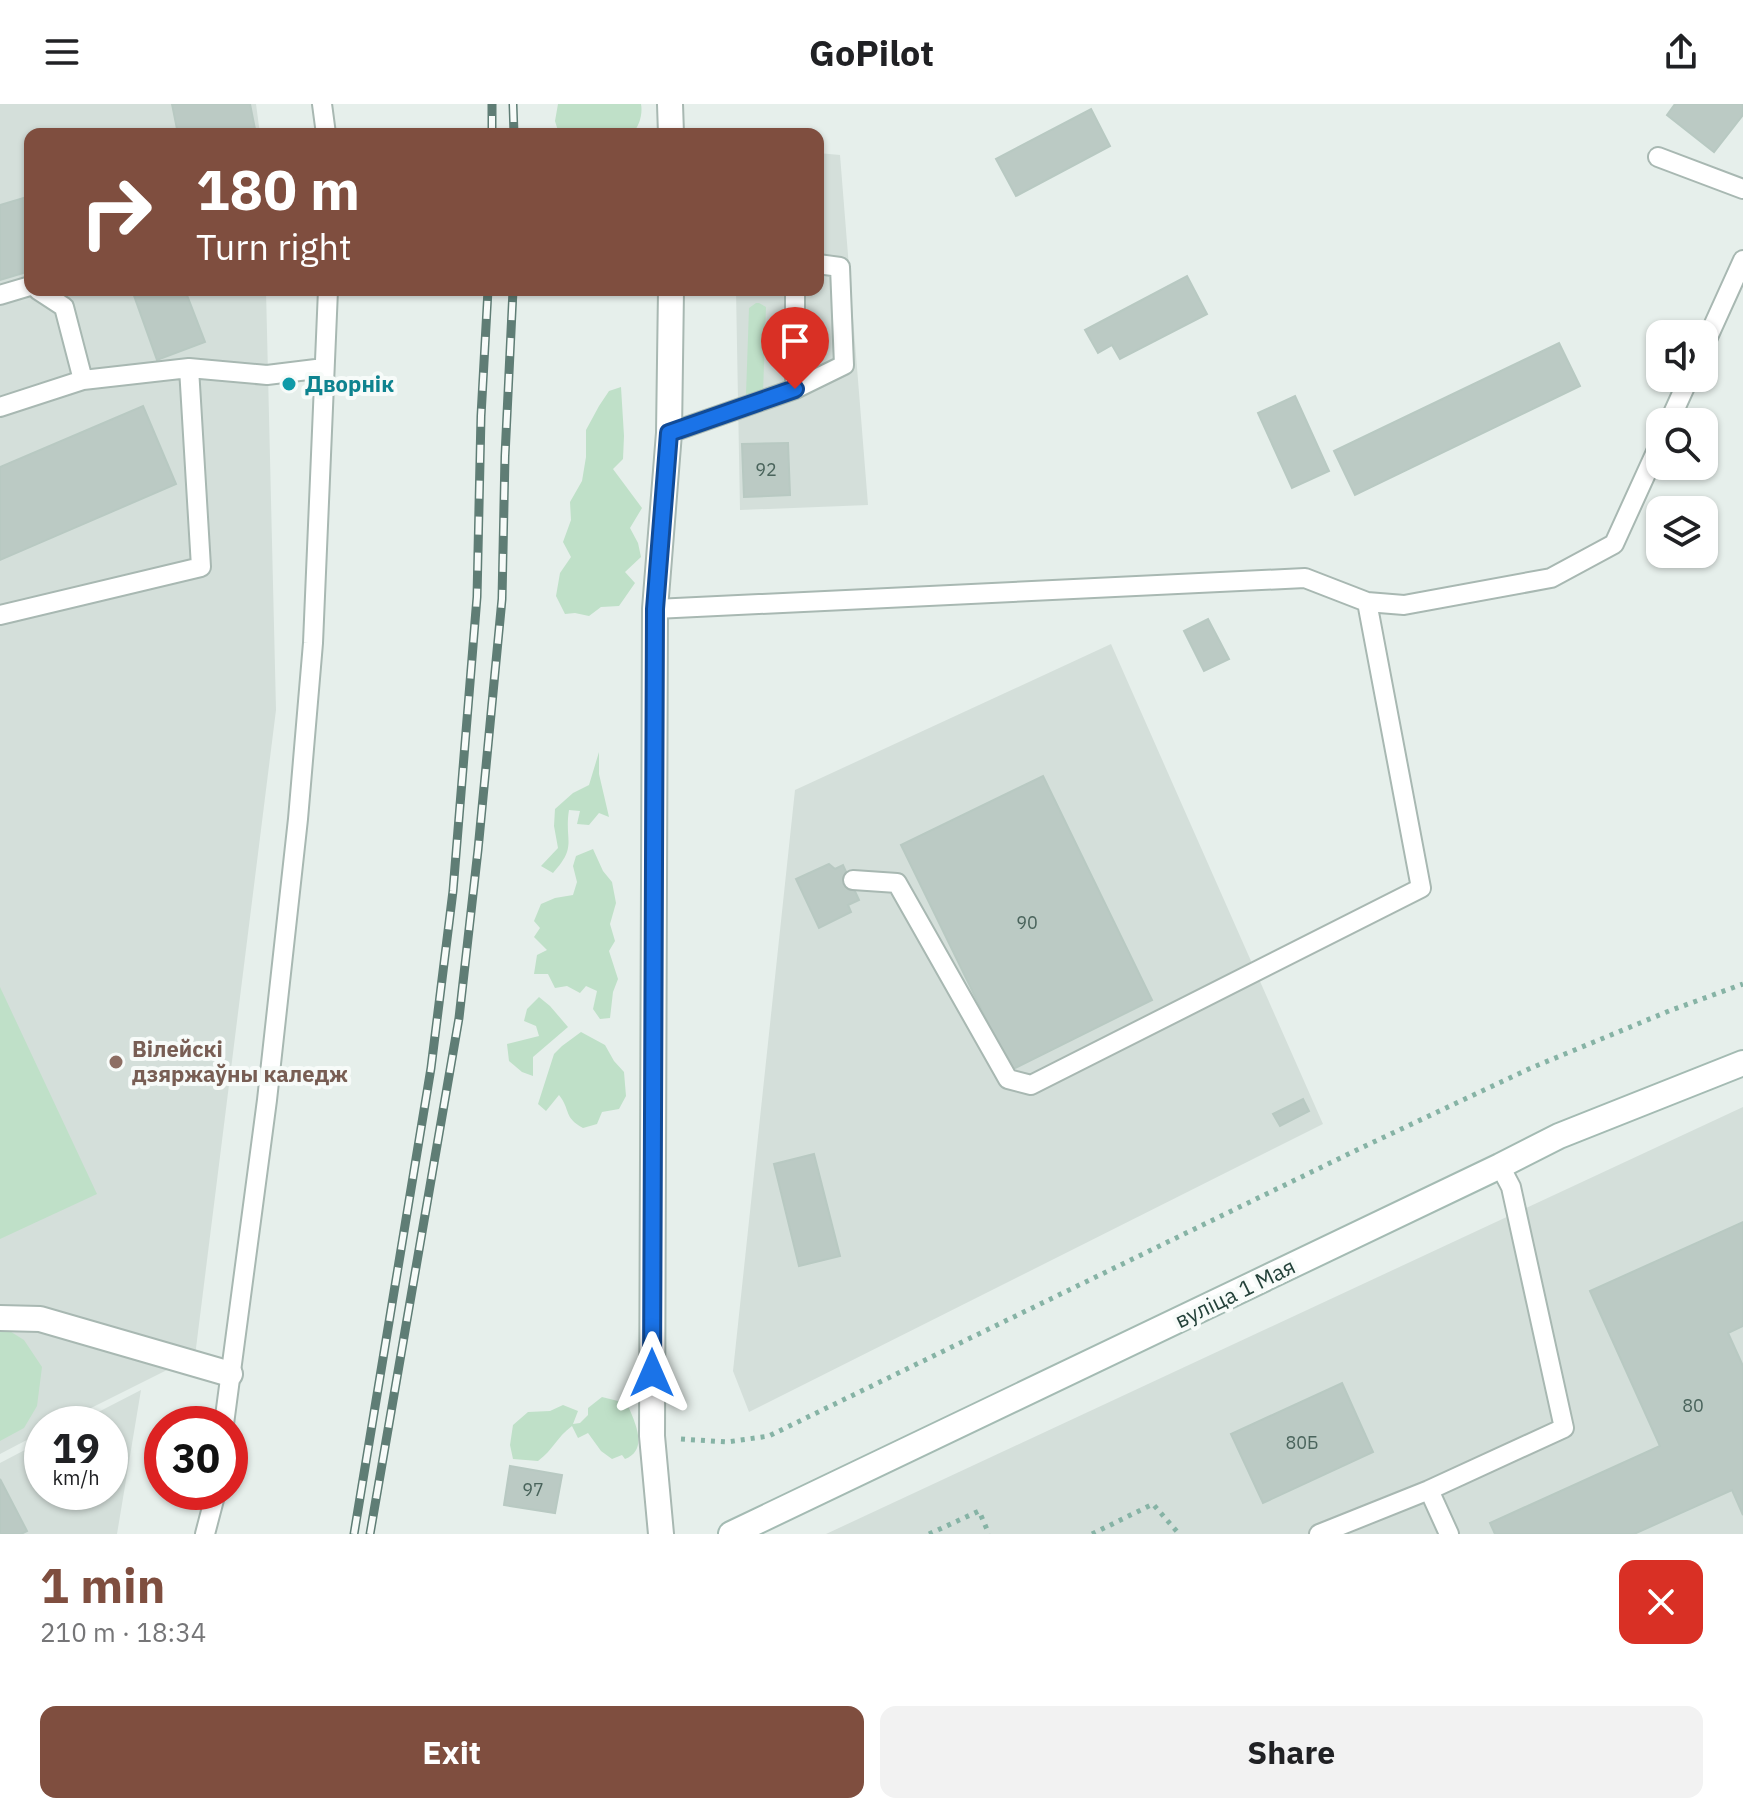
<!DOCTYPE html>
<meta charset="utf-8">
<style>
body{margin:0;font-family:"IBM Plex Sans",sans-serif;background:#f2f2f2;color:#202124;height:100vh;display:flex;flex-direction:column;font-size:30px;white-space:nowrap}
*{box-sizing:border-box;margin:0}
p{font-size:26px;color:#757577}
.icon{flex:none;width:44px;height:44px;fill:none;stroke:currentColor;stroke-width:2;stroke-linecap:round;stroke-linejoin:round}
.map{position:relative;height:1430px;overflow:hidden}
.drawer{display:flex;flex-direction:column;background:#fff;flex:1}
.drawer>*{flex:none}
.guide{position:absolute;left:24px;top:24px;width:800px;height:168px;border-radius:16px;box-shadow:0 2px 6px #0004;background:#7f4e3f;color:#fff;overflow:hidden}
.fabs{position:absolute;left:1646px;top:216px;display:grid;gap:16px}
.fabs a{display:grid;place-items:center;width:72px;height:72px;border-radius:16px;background:#fff;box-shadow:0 2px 6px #0004;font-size:40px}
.speed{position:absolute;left:24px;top:1302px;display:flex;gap:16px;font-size:40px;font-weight:700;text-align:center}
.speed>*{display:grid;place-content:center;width:104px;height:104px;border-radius:50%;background:#fff;box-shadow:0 2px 6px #0004;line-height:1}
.speed small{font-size:20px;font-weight:400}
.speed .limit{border:12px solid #d22;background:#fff;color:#111}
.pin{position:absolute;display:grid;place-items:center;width:68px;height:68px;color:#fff;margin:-82px -34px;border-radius:50% 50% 50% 0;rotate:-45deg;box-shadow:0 0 8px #0007}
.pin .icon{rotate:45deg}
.me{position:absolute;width:88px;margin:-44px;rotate:0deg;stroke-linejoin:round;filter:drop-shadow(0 0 6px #0008)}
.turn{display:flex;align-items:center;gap:28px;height:168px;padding:0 40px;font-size:36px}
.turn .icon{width:104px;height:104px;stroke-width:2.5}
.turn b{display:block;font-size:56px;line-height:68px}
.round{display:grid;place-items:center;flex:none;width:84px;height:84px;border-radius:16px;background:#f2f2f2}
.head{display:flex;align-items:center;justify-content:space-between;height:136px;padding:0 40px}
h1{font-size:48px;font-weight:800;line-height:60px;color:#7f4e3f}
.button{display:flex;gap:16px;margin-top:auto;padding:16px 40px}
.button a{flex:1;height:92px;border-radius:16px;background:#7f4e3f;color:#fff;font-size:32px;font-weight:800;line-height:92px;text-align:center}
.button a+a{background:#f2f2f2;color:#202124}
header{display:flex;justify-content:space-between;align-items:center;height:104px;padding:0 40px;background:#fff;font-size:36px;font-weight:800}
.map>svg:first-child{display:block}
</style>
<header><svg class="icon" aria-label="menu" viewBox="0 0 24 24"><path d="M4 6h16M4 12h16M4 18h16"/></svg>GoPilot<svg class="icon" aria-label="share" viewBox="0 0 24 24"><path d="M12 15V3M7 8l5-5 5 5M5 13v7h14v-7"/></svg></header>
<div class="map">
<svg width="1743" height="1430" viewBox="0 0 1743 1430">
<rect width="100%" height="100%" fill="#e6efeb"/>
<!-- built -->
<path fill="#d4dfda" d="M0 0H256L260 30H30V186H266L276 606 195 1252 59 1320H42V1328L0 1350Z
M818 49 840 51 868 401 740 406 736 186H818Z
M1111 540 1323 1020 749 1308 733 1267 795 686Z
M1743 1003V1430H826Z
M141 1286 117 1430H0V1359L42 1337V1388H110V1320H75Z"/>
<!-- green -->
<path fill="#bfe0c8" d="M558 0H641C643 10 639 23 632 30H559L555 17Z
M756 199H759L766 203 763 289 750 294 746 290 749 204Z
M621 283 624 332 623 355 613 365 642 404 630 424 638 439 641 453 625 468 635 479 619 502 601 503 589 512 575 509 565 510 556 492 560 469 571 453 563 438 571 416 570 398 582 377 586 353V326L599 302 609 287Z
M599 648V670L609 713 599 709 589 721 577 720 580 707 569 706C564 737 578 742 553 769L541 762 558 744 554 722 555 705 573 689 589 681Z
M593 745 603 767 612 778 616 799 610 820 615 837 609 847 618 875 613 888 610 914 600 915 593 905 597 887 586 882 580 889 567 882 555 884 548 870H534L537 851 547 846 534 833 540 824 534 817 541 800 555 794 573 791 577 778 573 762 576 752Z
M0 883 97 1090 0 1135Z
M539 893 550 902 568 923 533 953V972L522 968 509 957 507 940 539 932 536 922 524 917 527 905Z
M581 928 605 941 614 957 624 968 626 992 619 1005 602 1008 597 1020 583 1024C563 1013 571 1006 559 991L546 1007 538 1000 554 950 562 942Z
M0 1221 24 1236 42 1263 37 1302 24 1324 0 1337Z
M602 1293 618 1297 629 1304C636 1321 648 1346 625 1355L622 1351 612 1355 601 1347 588 1329 578 1334 572 1322C556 1334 554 1345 538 1357L513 1355 510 1341 513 1321 528 1308 550 1307 563 1301 578 1307 573 1320 580 1319 588 1311V1304Z"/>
<!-- building -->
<path fill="#bbcac4" stroke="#b8c9c2" stroke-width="2" d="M172 0H250L256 30H178Z
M1675 0H1743V11L1714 48 1667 11Z
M1091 5 1110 42 1016 92 996 55Z
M30 92V167L0 176V101Z
M1187 172 1207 210 1120 255 1112 241 1098 249 1085 226Z
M132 186H185L205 238 157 256Z
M1559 239 1580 282 1355 391 1334 347Z
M1295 292 1329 367 1292 384 1258 309Z
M143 302 176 380 0 456V363Z
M788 339 790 391 744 393 742 340Z
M1208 515 1229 555 1204 567 1184 527Z
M1043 672 1152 896 1011 966 901 741Z
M829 760 835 765 843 761 859 796 848 801 851 808 819 824 796 775Z
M1303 995 1309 1007 1280 1022 1273 1010Z
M814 1050 840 1152 799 1162 774 1060Z
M1743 1118V1222L1728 1229 1743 1262V1411L1732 1386 1634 1430H1495L1490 1419 1660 1342 1590 1187Z
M1342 1279 1373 1348 1263 1399 1231 1330Z
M510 1362 562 1371 555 1409 504 1401Z
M0 1375 27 1427 21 1430H0Z"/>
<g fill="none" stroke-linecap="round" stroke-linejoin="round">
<defs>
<path id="lane" d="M322 0 326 30
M1658 53 1743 85
M38 186 64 203 83 276
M0 191 30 182
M1704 242 1743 156
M795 285 844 261 840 163 818 160
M0 303 83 276 189 264 267 271 324 264
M1669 318 1689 274
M669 329 795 285V186
M1367 498 1404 501 1551 474 1614 440 1660 339
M655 505 1305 474 1367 498 1421 784 1031 981 1008 975 897 779 853 776
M0 511 201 463 189 264
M224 1320 267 996 298 715 313 539 328 186
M205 1430 216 1388
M1319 1430 1429 1386
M1449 1430 1429 1386 1564 1324 1511 1083 1500 1062"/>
<path id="street" d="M670 0 671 30
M0 1214 40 1215 230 1270
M661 1430 652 1332 655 505 669 329 671 186"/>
<path id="secondary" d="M731 1430 1500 1062 1559 1032 1743 959"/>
</defs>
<!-- lane casing -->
<use href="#lane" stroke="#a8b8b2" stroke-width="22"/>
<!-- street casing -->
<use href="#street" stroke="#a8b8b2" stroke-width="28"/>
<!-- secondary casing -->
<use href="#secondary" stroke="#a4bbb3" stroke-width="28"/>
<!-- path -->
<path stroke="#86b3a5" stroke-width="5" stroke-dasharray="4 6" stroke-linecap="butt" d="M681 1335 727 1338 769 1332 1363 1043 1531 964 1669 907 1743 880
M929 1430 979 1407 989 1430
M1092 1430 1153 1400 1179 1430"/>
<!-- lane -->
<use href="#lane" stroke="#fff" stroke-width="18"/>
<!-- street -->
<use href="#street" stroke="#fff" stroke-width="24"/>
<!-- secondary -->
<use href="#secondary" stroke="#fff" stroke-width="24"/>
<defs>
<path id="rail" d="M513 0 514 30
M492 30V0
M354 1430 431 964 453 787 477 493 481 312 488 186
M370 1430 459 914 478 746 502 495 505 352 513 186"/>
</defs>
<!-- rail casing -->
<use href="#rail" stroke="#5f7d75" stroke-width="9"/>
<!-- rail -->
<use href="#rail" stroke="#f7fbf9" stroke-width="6" stroke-dasharray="18" stroke-linecap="butt"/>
</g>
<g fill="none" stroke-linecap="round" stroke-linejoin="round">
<defs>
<path id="route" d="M652 1269 655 505 669 329 795 285"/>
</defs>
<!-- route casing -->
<use href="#route" stroke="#114b97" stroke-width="20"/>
<!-- route -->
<use href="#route" stroke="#1a73e8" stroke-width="14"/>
</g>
<!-- markers -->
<circle fill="#0f9aa8" stroke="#f7fbf9" stroke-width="3" cx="289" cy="280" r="8"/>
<circle fill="#8d6e63" stroke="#f7fbf9" stroke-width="3" cx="116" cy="958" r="8"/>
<g text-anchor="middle" stroke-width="8" stroke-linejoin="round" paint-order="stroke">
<!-- number labels -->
<g font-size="18" fill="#4a645c">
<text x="766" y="372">92</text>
<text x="1027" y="825">90</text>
<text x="1693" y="1308">80</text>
<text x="1302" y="1345">80Б</text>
<text x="533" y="1392">97</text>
</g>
<!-- culture labels -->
<g font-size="22" font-weight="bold" fill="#0d838f" stroke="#f7fbf9" text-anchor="start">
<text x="305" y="288">Дворнік</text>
</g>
<!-- education labels -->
<g font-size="22" font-weight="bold" fill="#785e54" stroke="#f7fbf9" text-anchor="start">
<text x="132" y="953">Вілейскі<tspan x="132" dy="25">дзяржаўны каледж</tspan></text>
</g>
<!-- street labels -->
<g font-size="22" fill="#24423a" stroke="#f7fbf9">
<text transform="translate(1235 1189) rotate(-26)" y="8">вуліца 1 Мая</text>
</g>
</g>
</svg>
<div class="fabs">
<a><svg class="icon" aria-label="sound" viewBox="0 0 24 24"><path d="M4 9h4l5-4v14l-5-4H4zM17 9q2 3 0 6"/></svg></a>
<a><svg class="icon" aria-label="search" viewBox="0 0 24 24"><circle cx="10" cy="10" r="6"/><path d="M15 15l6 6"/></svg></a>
<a><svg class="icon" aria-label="layers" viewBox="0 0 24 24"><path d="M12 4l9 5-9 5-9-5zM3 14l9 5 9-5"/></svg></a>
</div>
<div class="speed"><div>19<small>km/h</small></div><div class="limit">30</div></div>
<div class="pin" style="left:795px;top:285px;background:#d93025"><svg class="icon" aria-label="arrive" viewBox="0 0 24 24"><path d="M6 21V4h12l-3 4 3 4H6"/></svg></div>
<svg class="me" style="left:652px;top:1269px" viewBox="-20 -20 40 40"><path d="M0-17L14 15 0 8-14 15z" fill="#1a73e8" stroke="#fff" stroke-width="4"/></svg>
<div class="guide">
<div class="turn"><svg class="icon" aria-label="right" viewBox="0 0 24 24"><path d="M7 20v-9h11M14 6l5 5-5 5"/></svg><div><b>180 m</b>Turn right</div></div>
</div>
</div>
<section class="drawer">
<div class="head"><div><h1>1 min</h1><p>210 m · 18:34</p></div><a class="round" style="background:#d93025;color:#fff"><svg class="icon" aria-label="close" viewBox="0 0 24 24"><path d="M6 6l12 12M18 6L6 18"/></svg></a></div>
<div class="button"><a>Exit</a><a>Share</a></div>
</section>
